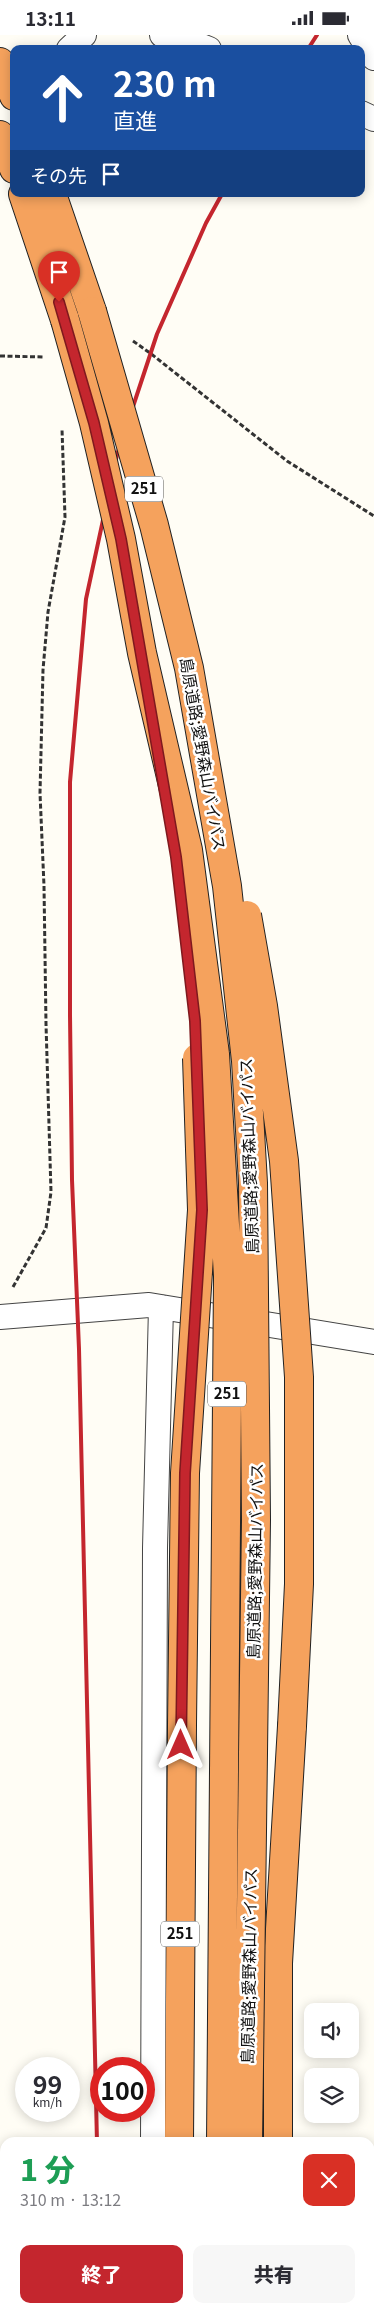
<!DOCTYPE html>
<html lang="ja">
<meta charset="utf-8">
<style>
body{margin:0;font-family:Georgia,"Noto Sans JP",serif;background:#f7f7f7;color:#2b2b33;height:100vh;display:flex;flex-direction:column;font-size:19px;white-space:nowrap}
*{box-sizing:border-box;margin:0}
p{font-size:16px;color:#7c7c81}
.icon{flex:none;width:28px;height:28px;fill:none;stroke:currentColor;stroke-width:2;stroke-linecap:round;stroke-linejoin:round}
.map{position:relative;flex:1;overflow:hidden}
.panel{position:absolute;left:0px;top:2102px;width:375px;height:176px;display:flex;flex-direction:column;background:#fff;border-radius:15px 15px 0 0;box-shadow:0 2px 12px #0003}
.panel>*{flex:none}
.top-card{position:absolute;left:10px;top:10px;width:355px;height:152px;border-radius:10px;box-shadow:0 2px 12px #0003;background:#1a4fa0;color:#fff;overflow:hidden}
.fabs{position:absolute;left:304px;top:1968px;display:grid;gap:10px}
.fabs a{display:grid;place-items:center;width:55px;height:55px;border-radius:10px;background:#fff;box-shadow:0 2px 12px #0003;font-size:25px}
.speed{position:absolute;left:15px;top:2022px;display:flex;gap:10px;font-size:25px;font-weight:700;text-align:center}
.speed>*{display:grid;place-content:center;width:65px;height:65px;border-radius:50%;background:#fff;box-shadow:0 2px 12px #0003;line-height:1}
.speed small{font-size:12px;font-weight:400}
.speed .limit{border:8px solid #d22;background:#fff;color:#111}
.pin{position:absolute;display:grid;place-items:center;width:42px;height:42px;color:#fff;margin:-51px -21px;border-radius:50% 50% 50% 0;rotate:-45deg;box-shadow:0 0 5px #0007}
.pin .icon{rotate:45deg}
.me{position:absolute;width:55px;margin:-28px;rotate:0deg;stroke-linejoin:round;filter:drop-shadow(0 0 4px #0008)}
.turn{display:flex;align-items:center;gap:18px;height:105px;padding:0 20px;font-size:22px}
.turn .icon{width:65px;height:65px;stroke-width:2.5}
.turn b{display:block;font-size:35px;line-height:42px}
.then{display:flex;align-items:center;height:48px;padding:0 20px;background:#0003;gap:10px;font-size:19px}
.round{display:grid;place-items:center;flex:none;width:52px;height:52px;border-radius:10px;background:#f7f7f7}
.summary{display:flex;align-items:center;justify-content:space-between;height:85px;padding:0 20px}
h1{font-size:30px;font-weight:800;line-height:38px;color:#1e9e55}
.button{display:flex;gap:10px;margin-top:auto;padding:10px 20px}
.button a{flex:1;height:58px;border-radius:10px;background:#c4262e;color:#fff;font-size:20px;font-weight:800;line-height:58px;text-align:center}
.button a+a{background:#f7f7f7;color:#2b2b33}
.status{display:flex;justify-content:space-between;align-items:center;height:35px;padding:0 25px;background:#fff;direction:ltr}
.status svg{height:14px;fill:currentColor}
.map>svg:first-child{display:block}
</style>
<div class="status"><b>13:11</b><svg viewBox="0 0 49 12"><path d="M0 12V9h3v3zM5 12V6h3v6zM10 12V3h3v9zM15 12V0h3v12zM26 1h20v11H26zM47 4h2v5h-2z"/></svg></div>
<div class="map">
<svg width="374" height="2278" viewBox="0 0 374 2278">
<rect width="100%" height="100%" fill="#fffdf5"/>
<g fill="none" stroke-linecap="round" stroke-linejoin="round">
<defs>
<path id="street" d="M162 0 184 4 209 14
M360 0 374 23
M69 14 84 0
M361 78 374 84
M0 1282 149 1270 374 1307
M153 2108 155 1513 161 1272
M153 2274V2278"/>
<path id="highway" d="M0 27 14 61
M0 100 14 134
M23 159 65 285
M52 159 92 276
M179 2108 182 1690
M278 2108V1928L292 1691
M180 2274V2278
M223 2274V2278
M246 2278V2274
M277 2278V2274"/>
</defs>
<!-- street casing -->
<use href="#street" stroke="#444" stroke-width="26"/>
<!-- highway casing -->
<use href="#highway" stroke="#222" stroke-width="30"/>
<!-- path -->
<path stroke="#333" stroke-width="3" stroke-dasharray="5 2.5" stroke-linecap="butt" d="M133 306 150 318 287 426 374 481
M0 321 44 322
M13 1252 46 1193 51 1157 46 989 44 851 40 758 43 635 48 577 65 482 62 394
M0 2243 5 2245
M87 2274 99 2278"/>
<!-- street -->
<use href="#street" stroke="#fff" stroke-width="24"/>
<!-- highway -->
<use href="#highway" stroke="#f5a25d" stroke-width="28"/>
<!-- rail -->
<path stroke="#c4262e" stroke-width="4" d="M308 14 317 0
M97 2108 79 1314 72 1145 70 980V747L86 564 117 420 157 299 206 188 222 159
M101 2274V2278"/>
<defs>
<path id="highway-bridge" d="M92 276 154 490 189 633 227 851 246 1026 253 1148 256 1485 248 2108
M65 285 94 388 121 504 142 618 188 815 215 1019 228 1241 221 2108
M247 880 263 971 284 1126 299 1342V1549L292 1691
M182 1690 185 1438 202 1175 197 1023"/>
</defs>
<!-- highway-bridge casing -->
<use href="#highway-bridge" stroke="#222" stroke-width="30" stroke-linecap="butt"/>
<!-- highway-bridge -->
<use href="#highway-bridge" stroke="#f5a25d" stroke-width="28"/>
</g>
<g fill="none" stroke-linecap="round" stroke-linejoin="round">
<defs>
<path id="route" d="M59 267 94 388 121 504 176 822 195 986 202 1175 185 1438 181 1710"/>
</defs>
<!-- route casing -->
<use href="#route" stroke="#7f191e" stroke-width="12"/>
<!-- route -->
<use href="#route" stroke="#c4262e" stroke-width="9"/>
</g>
<g text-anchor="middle" stroke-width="5" stroke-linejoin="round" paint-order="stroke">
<!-- shield labels -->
<g fill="#fff" stroke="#585858" stroke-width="1">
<rect x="125" y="441.5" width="38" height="25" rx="4"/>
<rect x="208" y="1346.5" width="38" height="25" rx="4"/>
<rect x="161" y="1886.5" width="38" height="25" rx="4"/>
</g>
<g font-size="15" font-weight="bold" fill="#111">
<text x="144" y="459">251</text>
<text x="227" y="1364">251</text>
<text x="180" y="1904">251</text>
</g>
<!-- street labels -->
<g font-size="16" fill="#111" stroke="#fff">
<text transform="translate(203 719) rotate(80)" y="6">島原道路;愛野森山バイパス</text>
<text transform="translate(249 1121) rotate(-92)" y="6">島原道路;愛野森山バイパス</text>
<text transform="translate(255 1526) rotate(-89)" y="6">島原道路;愛野森山バイパス</text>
<text transform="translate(249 1931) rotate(-89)" y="6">島原道路;愛野森山バイパス</text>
</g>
</g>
</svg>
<div class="fabs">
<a><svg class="icon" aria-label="sound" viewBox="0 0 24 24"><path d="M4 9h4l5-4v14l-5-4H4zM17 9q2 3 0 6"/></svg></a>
<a><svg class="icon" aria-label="layers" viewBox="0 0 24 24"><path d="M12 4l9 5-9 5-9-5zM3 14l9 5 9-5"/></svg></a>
</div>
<div class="speed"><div>99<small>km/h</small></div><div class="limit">100</div></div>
<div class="pin" style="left:59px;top:267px;background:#d93025"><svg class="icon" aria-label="arrive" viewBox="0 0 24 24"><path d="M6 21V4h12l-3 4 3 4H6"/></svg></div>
<svg class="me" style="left:181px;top:1710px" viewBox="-20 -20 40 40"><path d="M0-17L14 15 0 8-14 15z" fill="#c4262e" stroke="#fff" stroke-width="4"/></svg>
<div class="top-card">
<div class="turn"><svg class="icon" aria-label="ahead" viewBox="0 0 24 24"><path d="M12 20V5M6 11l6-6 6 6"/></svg><div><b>230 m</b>直進</div></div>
<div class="then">その先<svg class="icon" aria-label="arrive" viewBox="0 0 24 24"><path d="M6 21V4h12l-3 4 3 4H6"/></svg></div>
</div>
<section class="panel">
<div class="summary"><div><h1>1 分</h1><p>310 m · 13:12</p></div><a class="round" style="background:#d93025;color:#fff"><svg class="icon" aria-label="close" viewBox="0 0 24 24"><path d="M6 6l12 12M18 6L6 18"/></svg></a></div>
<div class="button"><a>終了</a><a>共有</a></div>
</section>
</div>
